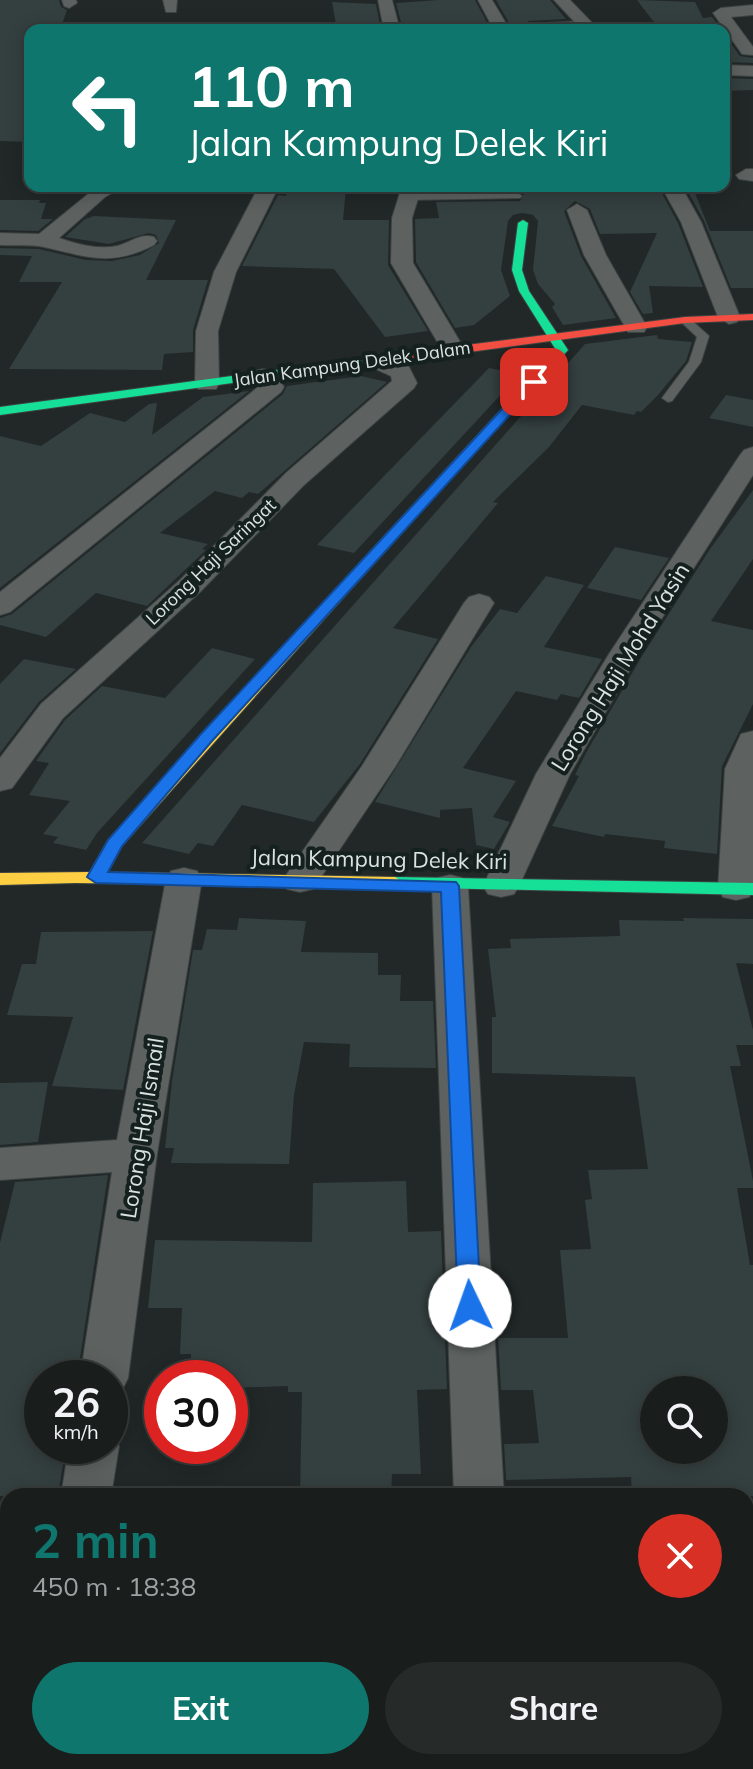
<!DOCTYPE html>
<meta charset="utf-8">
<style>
body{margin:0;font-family:Mulish,sans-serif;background:#262b2a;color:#f1f3f6;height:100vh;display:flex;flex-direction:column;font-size:30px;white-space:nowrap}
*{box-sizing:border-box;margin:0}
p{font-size:26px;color:#9fa2a4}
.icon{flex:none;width:44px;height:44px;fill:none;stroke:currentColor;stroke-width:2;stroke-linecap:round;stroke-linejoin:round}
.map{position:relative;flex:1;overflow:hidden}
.sheet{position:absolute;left:0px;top:1488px;width:754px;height:282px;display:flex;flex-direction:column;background:#191e1d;border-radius:24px 24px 0 0;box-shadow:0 4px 20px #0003,0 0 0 2px #373c3b}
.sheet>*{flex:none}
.hud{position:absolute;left:24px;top:24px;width:706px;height:168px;border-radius:16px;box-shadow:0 4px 20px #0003,0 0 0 2px #373c3b;background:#0f766e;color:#fff;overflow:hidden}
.buttons{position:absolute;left:640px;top:1376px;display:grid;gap:16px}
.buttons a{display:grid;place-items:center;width:88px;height:88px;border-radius:50%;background:#191e1d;box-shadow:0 4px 20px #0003,0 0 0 2px #373c3b;font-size:40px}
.speed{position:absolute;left:24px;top:1360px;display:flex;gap:16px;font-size:40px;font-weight:700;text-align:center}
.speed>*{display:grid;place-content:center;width:104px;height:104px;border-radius:50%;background:#191e1d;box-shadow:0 4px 20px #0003,0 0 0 2px #373c3b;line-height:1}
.speed small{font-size:20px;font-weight:400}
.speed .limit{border:12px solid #d22;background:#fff;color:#111}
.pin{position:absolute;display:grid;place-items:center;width:68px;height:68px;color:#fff;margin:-34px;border-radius:16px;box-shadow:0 4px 12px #0006}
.me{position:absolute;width:88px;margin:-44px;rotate:357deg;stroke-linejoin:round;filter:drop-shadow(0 0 6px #0008)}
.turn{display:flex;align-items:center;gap:28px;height:168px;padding:0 32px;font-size:36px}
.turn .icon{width:104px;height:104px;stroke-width:2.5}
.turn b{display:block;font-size:56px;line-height:68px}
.round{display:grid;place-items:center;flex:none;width:84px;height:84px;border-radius:42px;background:#262b2a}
.overview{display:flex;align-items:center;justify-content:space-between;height:136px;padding:0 32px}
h1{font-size:48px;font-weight:700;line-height:60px;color:#0f766e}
.button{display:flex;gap:16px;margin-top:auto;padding:16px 32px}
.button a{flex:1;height:92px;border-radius:48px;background:#0f766e;color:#fff;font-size:32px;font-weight:700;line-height:92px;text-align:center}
.button a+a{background:#262b2a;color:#f1f3f6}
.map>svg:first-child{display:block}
</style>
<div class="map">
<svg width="753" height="1769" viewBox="0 0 753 1769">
<rect width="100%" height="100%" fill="#212827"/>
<!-- building -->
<path fill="#343f40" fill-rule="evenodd" d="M0 0H59L61 7 67 10 60 30H30V142L0 141Z
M438 0H475L491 30H403L396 3Z
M496 0H550L566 19 528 21 527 27 575 30H513Z
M637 0 695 2 703 18 712 17 721 30H660Z
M332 2 376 4 381 30H337Z
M724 34 740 56 753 58V63L724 62Z
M724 78 753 79V90L724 91Z
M440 186H519L520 191H441Z
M608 186H658L678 223 703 287 649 286 653 313 643 314 630 292 657 233 600 234 590 209 575 201 564 211 581 256 616 318 563 325 552 307 555 304 538 284 533 270 538 221 533 215 522 213 513 215 508 221 501 270 510 296 474 325 455 328 416 262 415 219 439 218 436 202 520 201 524 194 612 193Z
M287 187 346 188 343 220H389L388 265 428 331 385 337 334 269 242 266 278 195 286 196Z
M686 188H693L710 231H753V288H731L704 221Z
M0 200H40L39 203H46L41 219H53L38 231 0 230Z
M94 216 176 220 146 280H208L193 330V352L164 354 162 370 9 369 62 282H19L32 256 0 255V248L39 249 86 260 112 261 140 255 159 243 156 235 149 233 109 244 65 237 85 219Z
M657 335 658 339 692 342 686 361 658 395 641 412 637 411 634 415 582 405 549 447 493 502 498 503 393 628 438 639 360 764 314 822 242 805 213 846 198 843 189 854 142 843 585 344Z
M489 368 520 374 354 553 317 545Z
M361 376 387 382 258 494 249 492 242 498 215 491 160 533 208 544 202 549 206 550 147 606 96 593 46 637 0 625V618L12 614 283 394 287 386Z
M249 391 0 588V436L41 446 90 413 125 422 149 404 157 403 152 435 203 397Z
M726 395 753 400V427L709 418Z
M753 490V559L711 621 753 630V704L722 766 717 854 664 848 665 841 605 834 604 837 552 826 579 776 575 775 586 753 642 656 710 549Z
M615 547 669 558 641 600 587 588Z
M546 576 584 585 544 647 602 659 579 698 561 694 557 700 516 691 463 768 516 781 493 817 510 822 494 849 476 845 472 808 440 810V818L375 802 471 647 500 609 517 613Z
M212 648 255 659 97 833 86 850 53 843 58 837 43 834 70 801 29 795 49 763 36 761 65 720 102 686 165 698Z
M24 659 76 669 39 702 0 753V684Z
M239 918 306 921 301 952 378 953V975H401L400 1001H433L436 1068 349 1067 350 1044 304 1042 294 1095 289 1164 171 1163 174 1148H165L172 1081 193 950H202L207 929 237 930Z
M683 918 753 919V964L736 963 753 1030V1045H736L741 1066H730L753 1181V1188H737L750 1265H753V1496H632L631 1477 506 1480 504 1444 539 1443 533 1390H501L498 1338H568L560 1250 591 1249 585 1200 592 1199 588 1170 648 1169 635 1077 492 1073V1017H496L488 949 511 948 510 939 620 936 619 920 684 921ZM654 1390H714V1450H654Z
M153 931 123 1090 52 1086 73 1017 7 1015 22 964H36L41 932Z
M48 1082 38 1142 0 1145V1083Z
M108 1175 77 1378H42V1446H66L58 1496H0V1243L15 1182Z
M406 1181 408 1232 441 1231 447 1389 417 1390 421 1474H392L391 1496H300L302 1392H288V1386L230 1388V1378H190L191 1354H180L182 1308H148L155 1240 312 1242 313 1183Z"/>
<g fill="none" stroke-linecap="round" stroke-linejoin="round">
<defs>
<path id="lane" d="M584 21 587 25 532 26 528 24Z
M517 193 522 196 520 198 409 200 404 197 409 194Z
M681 318H689L709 336 701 362 672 401 668 402 662 398 689 362 697 337 681 322Z"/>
<path id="street" d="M62 0H76L77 3 69 8 64 6Z
M163 0H177L176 12H166Z
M378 0H392L400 30H384Z
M478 0H492L510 30H494Z
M554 0H570L599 30H582Z
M753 5V15L731 17 753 47V55L742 54 713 13 721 8Z
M724 65 753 66V76L724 75Z
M746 169H753V181L739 179 736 175Z
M98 186H124L105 197 59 238C77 244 97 250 117 246 130 243 140 233 154 237L157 241 154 245C111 267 88 257 44 247 31 244 14 246 0 245V233L39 234Z
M259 186H279L236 272 218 331 219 384 216 389H198L195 384 196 331 214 272Z
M402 186H422L412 218 413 263 465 350 461 355H445L391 263 392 218Z
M661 186H681L701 222 740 317 737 322 729 324 718 317 681 222Z
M577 204 587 210 606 255 647 327 644 332H628L584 255 567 210Z
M375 353 409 367 417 383 414 388 304 485 200 592 63 718 12 788 0 791V758L41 704 180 580 286 473 392 381 391 376 367 365 363 360 367 355Z
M263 369C274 371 278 378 284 387L281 392 10 612 0 615V592L252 392 259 386 251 376 255 371Z
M753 447V475L639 654 570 774 519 886 514 894 501 897 488 894 483 886 536 774 609 654 740 455 744 450Z
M479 594 489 597 494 603 395 767 313 889 300 892 287 889 282 881 362 766 464 603 469 597Z
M753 731V891L749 897 736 900 723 897 718 889 725 769 741 734Z
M184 868 197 871 202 879 157 1154 128 1378 121 1392 110 1396V1378H80L112 1172 0 1180V1148L117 1140 166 879 171 871Z
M450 875 463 878 468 886 504 1496H454L432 886 437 878Z
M110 1430 119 1446 111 1496H61L69 1446H110Z
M20 1762H76V1769H18Z
M463 1762H519L521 1769H463Z"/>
<path id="fast" d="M523 220 528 223 522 270 529 291 568 350 343 598H333V592L556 350 519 291 512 270 518 223Z
M388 355 394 359 392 361 0 415V407Z
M395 877 753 883V895L389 887 386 883Z"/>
<path id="slow" d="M338 591 345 595 343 598 122 846 108 872 395 877 404 883 401 887 75 883 0 885V873L90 872 108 840 333 592Z"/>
<path id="jam" d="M753 314V320L685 323 388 363 382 359 388 355 685 317Z"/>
</defs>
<!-- lane casing -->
<use href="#lane" stroke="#3c4342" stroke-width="2"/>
<!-- street casing -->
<use href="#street" stroke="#3c4342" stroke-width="2"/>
<!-- fast casing -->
<use href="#fast" stroke="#3c4342" stroke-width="2"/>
<!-- slow casing -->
<use href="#slow" stroke="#3c4342" stroke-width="2"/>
<!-- jam casing -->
<use href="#jam" stroke="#3c4342" stroke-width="2"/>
<!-- lane -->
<use href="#lane" fill="#5d6261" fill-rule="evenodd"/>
<!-- street -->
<use href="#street" fill="#5d6261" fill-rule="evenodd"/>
<!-- fast -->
<use href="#fast" fill="#16e098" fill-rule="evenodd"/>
<!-- slow -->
<use href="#slow" fill="#ffcf43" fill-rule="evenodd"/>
<!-- jam -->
<use href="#jam" fill="#f24e42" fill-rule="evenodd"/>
</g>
<!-- route -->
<path fill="#1a73e8" stroke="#114b97" stroke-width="2" d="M530 379 540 382 212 741 122 846 108 872 456 882 459 886 481 1306 478 1312 470 1315 462 1312 458 1306 441 892 96 883 87 877 108 840 201 734Z"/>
<g text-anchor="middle" stroke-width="8" stroke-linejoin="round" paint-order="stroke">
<!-- far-street labels -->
<g font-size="18" fill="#dae3e1" stroke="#15211f">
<text transform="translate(352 364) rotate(-8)" y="6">Jalan Kampung Delek Dalam</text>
<text transform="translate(211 562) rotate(-44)" y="6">Lorong Haji Saringat</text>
</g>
<!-- street labels -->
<g font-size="22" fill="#dae3e1" stroke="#15211f">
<text transform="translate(620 667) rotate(-58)" y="8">Lorong Haji Mohd Yasin</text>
<text transform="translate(379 859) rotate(1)" y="8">Jalan Kampung Delek Kiri</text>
<text transform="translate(142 1128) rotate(-81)" y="8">Lorong Haji Ismail</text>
</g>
</g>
</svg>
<div class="buttons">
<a><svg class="icon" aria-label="search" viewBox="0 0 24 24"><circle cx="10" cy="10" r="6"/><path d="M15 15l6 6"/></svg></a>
</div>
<div class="speed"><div>26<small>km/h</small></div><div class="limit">30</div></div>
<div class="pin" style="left:534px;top:382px;background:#d93025"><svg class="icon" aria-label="arrive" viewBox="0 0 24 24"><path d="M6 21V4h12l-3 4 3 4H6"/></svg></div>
<svg class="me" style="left:470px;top:1306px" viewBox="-20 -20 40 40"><circle r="19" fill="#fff"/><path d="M0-13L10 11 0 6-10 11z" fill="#1a73e8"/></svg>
<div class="hud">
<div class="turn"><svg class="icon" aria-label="left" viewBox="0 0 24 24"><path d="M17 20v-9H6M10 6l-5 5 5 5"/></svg><div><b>110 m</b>Jalan Kampung Delek Kiri</div></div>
</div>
<section class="sheet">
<div class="overview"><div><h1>2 min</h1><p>450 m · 18:38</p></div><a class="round" style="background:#d93025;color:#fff"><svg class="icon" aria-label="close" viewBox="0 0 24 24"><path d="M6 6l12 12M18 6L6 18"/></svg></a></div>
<div class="button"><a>Exit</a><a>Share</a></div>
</section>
</div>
